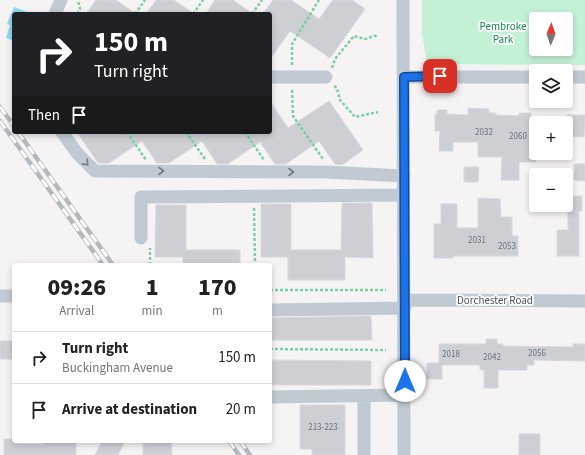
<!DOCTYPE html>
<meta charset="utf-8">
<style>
body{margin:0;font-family:"Source Sans 3",sans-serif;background:#f6f6f6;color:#222;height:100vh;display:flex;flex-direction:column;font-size:15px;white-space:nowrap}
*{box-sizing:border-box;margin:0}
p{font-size:13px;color:#767676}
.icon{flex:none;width:22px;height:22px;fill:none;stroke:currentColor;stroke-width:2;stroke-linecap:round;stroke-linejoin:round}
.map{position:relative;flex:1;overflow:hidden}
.side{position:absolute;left:12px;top:263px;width:260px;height:180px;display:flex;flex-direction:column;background:#fff;border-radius:4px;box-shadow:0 2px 6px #0003}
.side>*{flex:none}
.guide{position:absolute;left:12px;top:12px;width:260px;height:122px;border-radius:4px;box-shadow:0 2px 6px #0003;background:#202124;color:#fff;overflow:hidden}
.needle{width:26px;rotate:2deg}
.fabs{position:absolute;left:529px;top:12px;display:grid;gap:8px}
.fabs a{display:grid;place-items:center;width:44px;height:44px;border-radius:4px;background:#fff;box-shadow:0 2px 6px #0003;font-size:20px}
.pin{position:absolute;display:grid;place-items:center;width:34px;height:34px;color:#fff;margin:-17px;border-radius:8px;box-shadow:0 2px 6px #0006}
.me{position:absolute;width:44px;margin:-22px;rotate:0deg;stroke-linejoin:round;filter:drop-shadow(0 0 3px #0008)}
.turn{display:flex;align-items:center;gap:14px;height:84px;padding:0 16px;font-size:18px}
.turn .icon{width:52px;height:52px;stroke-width:2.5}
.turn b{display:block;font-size:28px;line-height:34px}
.then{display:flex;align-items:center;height:38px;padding:0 16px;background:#0003;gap:8px;font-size:15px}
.eta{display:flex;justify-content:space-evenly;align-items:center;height:68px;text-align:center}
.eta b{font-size:24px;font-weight:800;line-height:28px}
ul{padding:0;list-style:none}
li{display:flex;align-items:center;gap:12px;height:52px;padding:0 16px;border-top:1px solid #e0e0e0}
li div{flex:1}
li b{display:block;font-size:15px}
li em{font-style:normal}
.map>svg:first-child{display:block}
</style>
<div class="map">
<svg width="585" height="455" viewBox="0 0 585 455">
<rect width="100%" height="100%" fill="#f5f3f3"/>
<!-- green -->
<path fill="#c3f1d5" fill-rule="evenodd" d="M422 0H585V65L427 64 422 33ZM536 19H566V49H536Z"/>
<!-- water -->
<path fill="#90daee" d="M14 7 30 13 14 14V41L6 38 10 25 7 24Z"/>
<!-- building -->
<path fill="#cdcfd5" stroke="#d7d9de" d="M96 0H116L136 14H86Z
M156 0H174L194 14H146Z
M215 0H233L253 14H206Z
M273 0H291L319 19 333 0H352L365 9 330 58 290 31 270 59V14H263Z
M270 101 288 128 329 101 363 150 342 165 335 164 319 141 286 164H275L260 142 228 164H217L202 141 169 163H157L142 141 109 163H98L77 132H270Z
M468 108 489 109V113H496V115L519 116V113H531V150H536V162H519V180H501L502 157H478V142H453V151H439L440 131H435V114L437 115V110H447V114L468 115Z
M566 115H585L584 137 566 136Z
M574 164H585V181L574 180Z
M464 167H479L478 182H464Z
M568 196H582V211H579V256H557V230H568Z
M478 198 500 199 501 217H512V236H518V256H453V258H434V224H441V204H457V228H478Z
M342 203H372L373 258 345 257V280H288V257H261V204H291V250H341Z
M156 205H186V250H240V265H183V257H155Z
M371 316 372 340H270V318Z
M486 339H497V344H503V346L573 347V344H585V361L534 360V365H527V370H498V388H484V370H480V365H442V379H427V363H439V344H486Z
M0 341H14V359H0Z
M270 360 371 361V385H270Z
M300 405H345V455H312V449H300Z
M519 434H540V455H519Z
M4 439H14L16 444H44V441H76V455H4Z
M102 441H125L118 455H95Z
M157 441H171L172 455H143V443L157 442Z"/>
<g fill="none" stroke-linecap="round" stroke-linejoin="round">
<!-- path -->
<path stroke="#7ad0a6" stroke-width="2.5" stroke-dasharray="3 2" stroke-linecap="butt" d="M77 14 80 9 78 0
M135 14 145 0
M193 14 203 0
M252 14 262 0
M292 65V44L319 0
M332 68 335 59 354 36 365 39 378 35
M334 86 337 88 340 100 355 117 378 112
M292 90 293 116 323 159
M127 132 146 160
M186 132 205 159
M245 132 264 160
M254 208 255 265
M150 265V248
M270 290H386
M270 349 386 350"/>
<!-- minor -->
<path stroke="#c1cad2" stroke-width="13" d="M403 0 404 455
M55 14 61 0
M270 77H326
M404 77H536
M566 77H585
M62 132 77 153 95 171 326 172 404 176
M141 238V197L404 195
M0 296H14
M405 300 585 301
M270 310 405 308
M270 397 405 395
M364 397V455"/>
<defs>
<path id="rail" d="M0 107 14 126
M0 121 103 265
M18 132 113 265
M229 441 239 455
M240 441 250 455"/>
</defs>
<!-- rail casing -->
<use href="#rail" stroke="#b5b8bd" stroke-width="4.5"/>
<!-- rail -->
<use href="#rail" stroke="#fff" stroke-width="3" stroke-dasharray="9" stroke-linecap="butt"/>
</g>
<!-- one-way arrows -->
<defs><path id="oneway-chevron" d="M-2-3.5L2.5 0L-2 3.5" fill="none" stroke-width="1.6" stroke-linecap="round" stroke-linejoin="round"/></defs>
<g stroke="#6e7983">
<use href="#oneway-chevron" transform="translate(86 163) rotate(46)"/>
<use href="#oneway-chevron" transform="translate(161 171)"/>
<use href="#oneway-chevron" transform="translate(291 172)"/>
</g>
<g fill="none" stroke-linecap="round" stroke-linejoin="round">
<defs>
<path id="route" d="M405 381 404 77 440 76"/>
</defs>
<!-- route casing -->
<use href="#route" stroke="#114b97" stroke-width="10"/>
<!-- route -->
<use href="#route" stroke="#1a73e8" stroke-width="7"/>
</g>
<g text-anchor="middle" stroke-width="3.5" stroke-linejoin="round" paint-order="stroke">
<!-- number labels -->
<g font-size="9" fill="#6b747e">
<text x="484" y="135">2032</text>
<text x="518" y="139">2060</text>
<text x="477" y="243">2031</text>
<text x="507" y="249">2053</text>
<text x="537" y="356">2056</text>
<text x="451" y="357">2018</text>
<text x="492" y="360">2042</text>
<text x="323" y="430">213-223</text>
</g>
<!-- park labels -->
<g font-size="11" fill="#17864f" stroke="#fff">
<text x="503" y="30">Pembroke<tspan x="503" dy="13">Park</tspan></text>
</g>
<!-- street labels -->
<g font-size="11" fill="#4a5661" stroke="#fff">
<text x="495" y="304">Dorchester Road</text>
</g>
</g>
</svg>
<div class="fabs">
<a><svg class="needle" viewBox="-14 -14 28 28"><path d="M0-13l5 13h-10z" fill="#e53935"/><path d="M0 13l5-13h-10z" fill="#767676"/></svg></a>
<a><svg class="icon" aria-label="layers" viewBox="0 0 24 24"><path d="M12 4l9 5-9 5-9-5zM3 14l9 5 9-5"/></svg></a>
<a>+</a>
<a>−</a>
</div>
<div class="pin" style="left:440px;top:76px;background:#d93025"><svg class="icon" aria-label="arrive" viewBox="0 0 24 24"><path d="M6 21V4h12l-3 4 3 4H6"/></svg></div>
<svg class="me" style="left:405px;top:381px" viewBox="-20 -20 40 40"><circle r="19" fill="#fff"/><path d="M0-13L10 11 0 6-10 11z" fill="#1a73e8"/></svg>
<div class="guide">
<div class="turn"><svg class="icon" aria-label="right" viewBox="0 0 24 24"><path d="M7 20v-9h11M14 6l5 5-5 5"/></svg><div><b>150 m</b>Turn right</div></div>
<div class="then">Then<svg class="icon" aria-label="arrive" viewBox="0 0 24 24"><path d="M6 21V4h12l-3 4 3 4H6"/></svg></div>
</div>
<section class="side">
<div class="eta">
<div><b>09:26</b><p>Arrival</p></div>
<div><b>1</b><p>min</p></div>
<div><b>170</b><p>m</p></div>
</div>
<ul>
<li><svg class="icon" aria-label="right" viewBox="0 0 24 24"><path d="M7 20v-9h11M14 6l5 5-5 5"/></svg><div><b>Turn right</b><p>Buckingham Avenue</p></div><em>150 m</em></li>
<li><svg class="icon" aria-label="arrive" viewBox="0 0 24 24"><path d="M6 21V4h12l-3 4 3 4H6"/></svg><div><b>Arrive at destination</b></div><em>20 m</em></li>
</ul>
</section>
</div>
